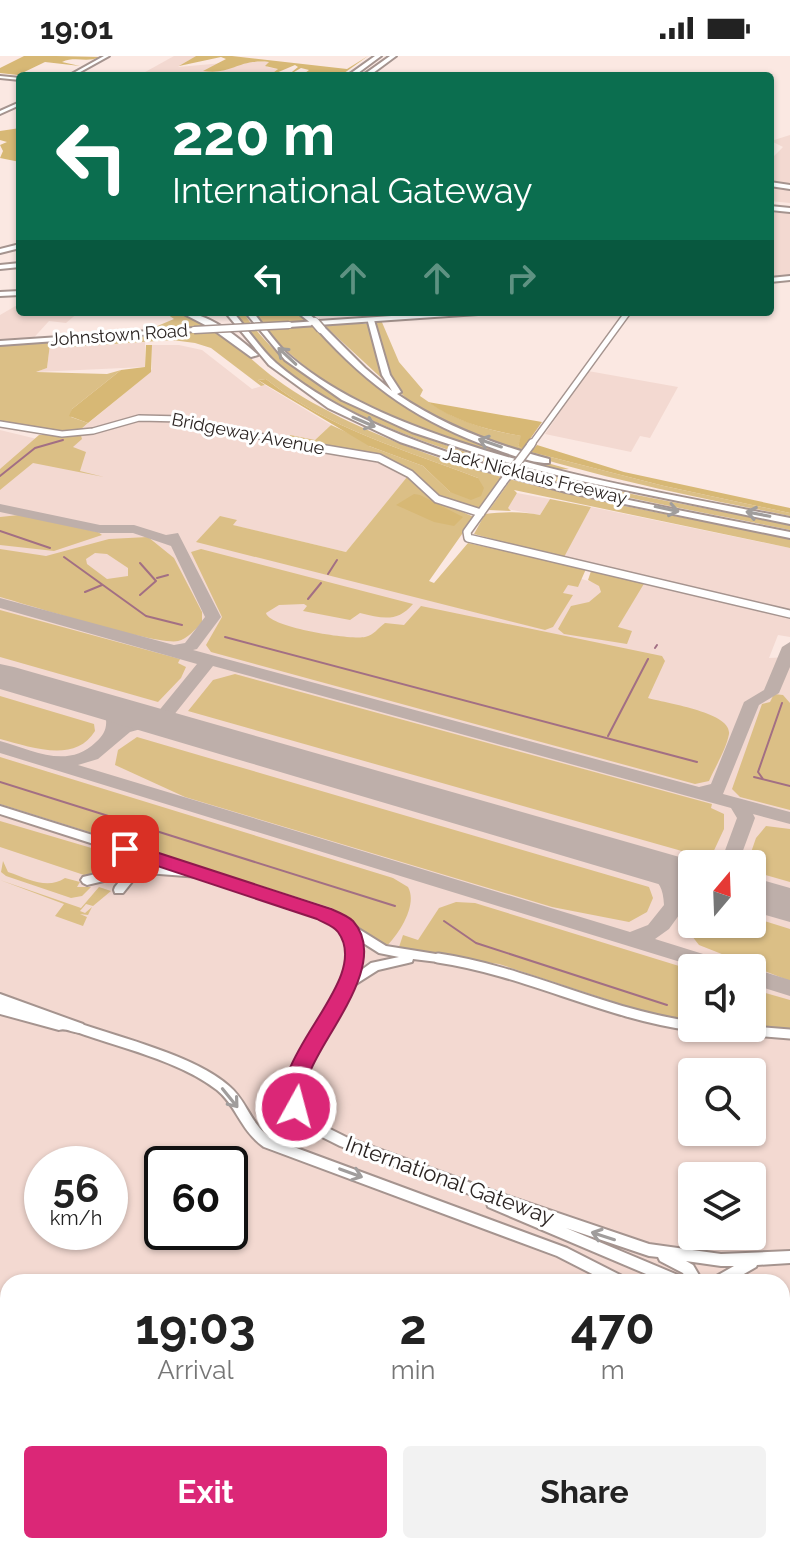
<!DOCTYPE html>
<style>
body{margin:0;font-family:Raleway,sans-serif;background:#f2f2f2;color:#222;height:100vh;display:flex;flex-direction:column;font-size:30px;white-space:nowrap}
*{box-sizing:border-box;margin:0}
p{font-size:26px;color:#767676}
.icon{flex:none;width:44px;height:44px;fill:none;stroke:currentColor;stroke-width:2;stroke-linecap:round;stroke-linejoin:round}
.map{position:relative;flex:1;overflow:hidden}
.sheet{position:absolute;left:0px;top:1218px;width:790px;height:280px;display:flex;flex-direction:column;background:#fff;border-radius:24px 24px 0 0;box-shadow:0 2px 6px #0004}
.sheet>*{flex:none}
.guide{position:absolute;left:16px;top:16px;width:758px;height:244px;border-radius:8px;box-shadow:0 2px 6px #0004;background:#0b6e4f;color:#fff;overflow:hidden}
.needle{width:52px;rotate:19deg}
.fabs{position:absolute;left:678px;top:794px;display:grid;gap:16px}
.fabs a{display:grid;place-items:center;width:88px;height:88px;border-radius:8px;background:#fff;box-shadow:0 2px 6px #0004;font-size:40px}
.speed{position:absolute;left:24px;top:1090px;display:flex;gap:16px;font-size:40px;font-weight:700;text-align:center}
.speed>*{display:grid;place-content:center;width:104px;height:104px;border-radius:50%;background:#fff;box-shadow:0 2px 6px #0004;line-height:1}
.speed small{font-size:20px;font-weight:400}
.speed .limit{border:4px solid #111;border-radius:12px;background:#fff;color:#111}
.pin{position:absolute;display:grid;place-items:center;width:68px;height:68px;color:#fff;margin:-34px;border-radius:16px;box-shadow:0 4px 12px #0006}
.me{position:absolute;width:88px;margin:-44px;rotate:7deg;stroke-linejoin:round;filter:drop-shadow(0 0 6px #0008)}
.turn{display:flex;align-items:center;gap:28px;height:168px;padding:0 24px;font-size:36px}
.turn .icon{width:104px;height:104px;stroke-width:2.5}
.turn b{display:block;font-size:56px;line-height:68px}
.lanes{display:flex;align-items:center;height:76px;padding:0 24px;background:#0003;justify-content:center;gap:40px;direction:ltr}
.lanes .off{opacity:.35}
.eta{display:flex;justify-content:space-evenly;align-items:center;height:136px;text-align:center}
.eta b{font-size:48px;font-weight:700;line-height:56px}
.button{display:flex;gap:16px;margin-top:auto;padding:16px 24px}
.button a{flex:1;height:92px;border-radius:8px;background:#db2777;color:#fff;font-size:32px;font-weight:700;line-height:92px;text-align:center}
.button a+a{background:#f2f2f2;color:#222}
.status{display:flex;justify-content:space-between;align-items:center;height:56px;padding:0 40px;background:#fff;direction:ltr}
.status svg{height:22px;fill:currentColor}
.map>svg:first-child{display:block}
</style>
<div class="status"><b>19:01</b><svg viewBox="0 0 49 12"><path d="M0 12V9h3v3zM5 12V6h3v6zM10 12V3h3v9zM15 12V0h3v12zM26 1h20v11H26zM47 4h2v5h-2z"/></svg></div>
<div class="map">
<svg width="790" height="1498" viewBox="0 0 790 1498">
<rect width="100%" height="100%" fill="#fbe8e2"/>
<!-- built -->
<path fill="#f3d9d1" fill-rule="evenodd" d="M174 0H196L178 11 246 5 269 6 267 11 278 13 269 20H138Z
M790 79V147L770 145V104L783 91 771 85Z
M770 157H790V223L770 225Z
M19 248 20 256H79L66 267 49 265 29 287 0 289V259Z
M145 286V311L36 316 47 312 50 288 70 291Z
M152 289H179L202 294 252 333 265 329 331 369 315 384 288 381 375 398 412 415 346 496 232 469 218 485 542 564 567 519 607 530 618 571 644 526 560 507 591 451 790 492V581L778 579 769 602 790 601V1498H0V374L37 383H82L80 374 148 318 152 313ZM692 808H752V868H692ZM692 912H752V972H692ZM692 1016H752V1076H692ZM42 1108H110V1176H42ZM162 1108H230V1176H162ZM692 1120H752V1180H692ZM8 1226H782V1490H8Z
M588 315 678 331 650 382 640 380 631 396 545 378Z
M517 437 550 443 540 459 507 453Z"/>
<!-- green -->
<path fill="#dbbf86" fill-rule="evenodd" d="M164 256C211 256 242 299 276 323 299 340 325 354 350 366 487 431 643 452 790 483V492L514 434 517 437 508 452 511 455 489 454 510 425 502 422 482 451 476 452 439 439 412 415 389 403 288 383 290 379 315 384 331 369 370 387 369 390 423 410 450 436 478 422C406 394 328 373 266 323L258 324 265 329 261 330 211 292 195 287 172 284 70 291 64 287 212 275 208 271 143 276 174 263Z
M235 256H243C336 400 633 436 790 469V474C645 443 310 396 235 256Z
M253 256H299L309 265 268 268H367L390 330 324 269 315 270 407 351 511 397 569 413C552 415 528 405 510 401 418 377 310 337 253 256Z
M381 264 399 306 423 334 420 340C451 363 483 374 522 380L518 390 531 396 664 430 790 457V460C704 442 453 397 399 335 383 317 380 289 374 267Z
M58 286 50 288 47 312 36 316 107 318 121 314 72 353 71 361 88 367 80 374 67 376 0 366V289Z
M39 379H81L82 383 73 391 86 396 80 415 104 421 33 407 0 434V413Z
M407 421 430 442 474 461 429 525 434 527 468 487 586 513 578 531 568 529 563 537 573 539 553 571 545 574 196 486 220 460 237 464 233 469 346 496Z
M550 443 591 451 563 503 474 478 485 458C504 456 521 455 540 459Z
M19 459 98 476 102 479 54 495 0 489V461Z
M148 481 174 502 202 556V566C196 573 187 583 178 585 158 590 29 549 0 541V493L46 500 109 483ZM95 497 107 498 128 512V520L107 523 87 508 86 503Z
M201 493 413 548C397 567 382 562 360 557L350 564 303 555 307 550 304 548 279 549 266 557C269 571 348 584 365 581 374 579 378 572 385 567L404 569 421 550 662 600 665 605 648 642C664 647 732 656 729 678 726 694 715 711 709 725L695 728 211 596 206 589 222 561 191 496Z
M591 515 645 526 618 571 632 575 627 588 564 578 558 573 571 550 589 546 601 536 599 530 588 524Z
M0 554 180 603 178 607 186 611 181 622 158 646 0 601Z
M235 618 712 748 711 752 724 758V773L710 803 188 655 213 624Z
M774 638 783 639 790 647V754L740 741 732 733 762 648 770 646Z
M0 640 94 668 95 675C75 708 31 691 0 683Z
M137 681 649 831 653 842 647 856 629 866 552 851 185 741 115 709 118 694Z
M0 701 393 822 408 831C418 849 399 878 386 891L332 852 0 748Z
M0 765 105 796 109 807 101 815 84 819 0 791Z
M766 770 790 773V826L752 815V808H747L756 782Z
M3 805 8 816C29 823 47 834 65 822L80 826 77 831H91L82 840 71 842 6 820 1 816Z
M0 824 81 852 99 831 111 835 93 850 86 848 80 855 85 857 92 851 88 859 80 858 87 861 83 870 55 860 64 848Z
M456 846 475 847 692 914V965L651 958 499 908 398 894 403 879 418 884 439 852Z
M692 859V868H752V861L790 873V925L699 889 688 875Z
M752 933 790 944V973L752 969Z
M301 1490H434L452 1498H297Z"/>
<!-- forest -->
<path fill="#d7b875" d="M24 0H56L100 1C87 7 75 0 62 6L80 10 45 6 18 19 0 17V12Z
M196 0H232L347 13 368 0 340 20H301L309 14 301 12 287 20 298 11 295 9 269 20 278 13 265 10 269 6C236 3 234 19 203 15L226 3 221 1 179 10Z
M20 72V86L16 88 20 89V106L0 102 3 95 0 89 7 86 0 84V75Z
M146 289H152L151 316 88 367 69 360 72 353 121 314 145 311Z
M266 323C328 373 406 394 478 422L484 432 481 440 471 444 450 436 423 410 369 390 258 324Z
M428 346 542 366 523 393 518 390 521 380C488 374 456 366 428 346Z
M537 389 624 416 790 452V457L664 430 531 396Z
M414 438 420 439 463 461 454 470 434 466 396 449Z"/>
<g fill="none" stroke-linecap="round" stroke-linejoin="round">
<!-- stream -->
<path stroke="#a26f84" stroke-width="2" d="M0 420 35 392 63 384
M0 475 50 492
M64 501 146 560 182 569
M140 507 156 525 140 539
M328 518 337 504
M157 522 168 519
M85 536 102 529
M308 543 321 527
M225 581 697 706
M655 592 657 589
M608 680 648 603
M754 721 790 730
M763 723 758 716 782 647
M0 726 395 850
M444 865 476 887 667 949"/>
<!-- taxiway -->
<path fill="#beafaa" fill-rule="evenodd" d="M0 448 100 469H134L166 479 178 477 221 561 197 593 193 594 699 731 711 728 744 646 764 634 782 591 790 586V611L779 637 759 649 723 738 790 756V768L753 758 755 762 738 808H720L737 762 731 752 213 610 169 665 130 676 98 703 78 709 630 876 648 869 664 849C663 814 643 825 628 805L630 800C650 795 672 814 680 830L692 825V841L669 873 655 883 732 907 735 912H700L0 697V685C33 694 67 714 96 686 103 680 107 673 106 664L89 649 91 645C104 642 120 654 123 667L157 657 197 608 0 552V542L174 589 185 587 205 561 171 490 133 477H100L0 456Z
M752 912 790 924V940L752 928Z
M278 1490H306L303 1498H275Z"/>
<!-- runway -->
<path fill="#beafaa" fill-rule="evenodd" d="M0 608 14 611 704 808H692V838L0 633Z
M752 821 790 832V866L752 855Z"/>
<defs>
<path id="minor-far2" d="M0 368 62 378 93 375 139 362 182 363 300 389
M531 389 628 256"/>
<path id="minor-far1" d="M290 387 379 402 410 418 437 443 481 457
M530 390 532 387
M503 426 467 476 468 482 790 558"/>
<path id="minor" d="M438 902C526 915 604 958 692 970
M718 972 790 978"/>
<path id="major" d="M104 0H109L73 20H68Z
M0 20 20 22V24L0 22Z
M20 46V49L0 58V55Z
M770 126 790 129V133L770 130Z
M790 220V224L770 226V222Z
M450 256H481L478 258 289 271 286 269 289 267Z
M194 272 196 273V275L0 289V285Z
M145 809 204 814 333 857 386 890 442 899 444 902 442 905 438 906 413 903 412 906 408 907 378 914 348 933 300 1029 302 1049 316 1066 348 1082 493 1135 649 1188 721 1198 790 1195V1207L757 1209 756 1211 730 1226H711L713 1222 734 1210H721L686 1205 693 1209 703 1226H688L683 1217 660 1205 658 1201 649 1200 566 1172 685 1222 687 1226H665L488 1151 487 1147 488 1145 340 1090 308 1074 292 1055 290 1051 288 1029 347 912 349 890 342 873 325 863 199 821 146 817 135 822 123 837H115L114 834 115 831 127 816ZM357 883 379 897 399 901 371 907 356 918C361 908 362 893 357 883Z
M78 967C122 982 195 1000 229 1030 248 1046 249 1067 272 1083L567 1192 626 1222 628 1226H608L557 1200 264 1091C240 1074 237 1050 217 1034 178 1004 120 992 74 975L72 972 74 969Z
M782 1346 790 1350V1367L782 1363Z"/>
<path id="highway" d="M375 0H381L354 20H347Z
M390 0H396L369 20H362Z
M770 150 790 152V156L770 154Z
M20 188V192L0 197V193Z
M20 207V211L0 213V209Z
M20 235V239L0 240V236Z
M180 256C208 256 238 281 258 299L251 301 211 272Z
M225 256H233C247 272 260 293 276 307 325 349 387 375 447 396 559 434 675 453 790 476V482L566 436 480 413 400 386 328 352 269 309Z
M245 256H253C265 271 277 290 292 302 340 342 400 366 459 386 567 422 679 440 790 462V468L576 424 491 402 412 376 342 344 285 304Z
M297 256H306L319 266 312 268Z
M367 262 374 264 390 319 401 336 397 338C444 370 495 389 549 403V407C532 407 512 399 495 393 421 367 370 332 317 273L324 271 365 312 392 335 382 319Z
M0 750 204 814 206 817 204 820 200 822 119 796 120 808 108 824 87 829 83 827 81 824 83 821 100 817 108 807V800L97 789 0 758Z
M0 938 83 968 85 972 83 976C74 979 67 971 59 974L0 958Z"/>
</defs>
<!-- minor-far2 casing -->
<use href="#minor-far2" stroke="#a5948f" stroke-width="8"/>
<!-- minor-far1 casing -->
<use href="#minor-far1" stroke="#a5948f" stroke-width="10"/>
<!-- minor casing -->
<use href="#minor" stroke="#a5948f" stroke-width="13"/>
<!-- major casing -->
<use href="#major" stroke="#a5948f" stroke-width="4"/>
<!-- highway casing -->
<use href="#highway" stroke="#a5948f" stroke-width="4"/>
<!-- minor-far2 -->
<use href="#minor-far2" stroke="#fff" stroke-width="5"/>
<!-- minor-far1 -->
<use href="#minor-far1" stroke="#fff" stroke-width="7"/>
<!-- minor -->
<use href="#minor" stroke="#fff" stroke-width="9"/>
<!-- major -->
<use href="#major" fill="#fff" fill-rule="evenodd"/>
<!-- highway -->
<use href="#highway" fill="#fff" fill-rule="evenodd"/>
<defs>
<path id="minor-bridge" d="M503 426 530 390"/>
<path id="major-bridge" d="M194 274 289 269"/>
<path id="highway-bridge" d="M315 266 321 273"/>
</defs>
<!-- minor-bridge casing -->
<use href="#minor-bridge" stroke="#a5948f" stroke-width="10" stroke-linecap="butt"/>
<!-- major-bridge casing -->
<use href="#major-bridge" stroke="#a5948f" stroke-width="9" stroke-linecap="butt"/>
<!-- highway-bridge casing -->
<use href="#highway-bridge" stroke="#a5948f" stroke-width="11" stroke-linecap="butt"/>
<!-- minor-bridge -->
<use href="#minor-bridge" stroke="#fff" stroke-width="7"/>
<!-- major-bridge -->
<use href="#major-bridge" stroke="#fff" stroke-width="6"/>
<!-- highway-bridge -->
<use href="#highway-bridge" stroke="#fff" stroke-width="8"/>
</g>
<!-- one-way arrows -->
<defs><path id="oneway-shaft" d="M-6 0H5M1.5-3L5.5 0L1.5 3" fill="none" stroke-width="1.6" stroke-linecap="round" stroke-linejoin="round" transform="scale(2)"/></defs>
<g stroke="#a09d9c">
<use href="#oneway-shaft" transform="translate(287 300) rotate(-137)"/>
<use href="#oneway-shaft" transform="translate(364 366) rotate(23)"/>
<use href="#oneway-shaft" transform="translate(490 387) rotate(-161)"/>
<use href="#oneway-shaft" transform="translate(667 453) rotate(12)"/>
<use href="#oneway-shaft" transform="translate(758 458) rotate(-169)"/>
<use href="#oneway-shaft" transform="translate(230 1042) rotate(51)"/>
<use href="#oneway-shaft" transform="translate(351 1117) rotate(20)"/>
<use href="#oneway-shaft" transform="translate(603 1180) rotate(-162)"/>
</g>
<!-- route -->
<path fill="#db2777" stroke="#8e194d" stroke-width="2" d="M125 786 331 853C338 856 348 860 353 865 390 906 325 977 310 1016 304 1030 310 1046 304 1058H288C261 1003 374 925 338 876 334 870 324 867 317 863L118 797 115 793Z"/>
<g text-anchor="middle" stroke-width="6" stroke-linejoin="round" paint-order="stroke">
<!-- far-street labels -->
<g font-size="18" fill="#2c2523" stroke="#fff">
<text transform="translate(119 279) rotate(-4)" y="6">Johnstown Road</text>
<text transform="translate(248 378) rotate(11)" y="6">Bridgeway Avenue</text>
<text transform="translate(535 420) rotate(14)" y="6">Jack Nicklaus Freeway</text>
</g>
<!-- street labels -->
<g font-size="22" fill="#2c2523" stroke="#fff">
<text transform="translate(450 1124) rotate(20)" y="8">International Gateway</text>
</g>
</g>
</svg>
<div class="fabs">
<a><svg class="needle" viewBox="-14 -14 28 28"><path d="M0-13l5 13h-10z" fill="#e53935"/><path d="M0 13l5-13h-10z" fill="#767676"/></svg></a>
<a><svg class="icon" aria-label="sound" viewBox="0 0 24 24"><path d="M4 9h4l5-4v14l-5-4H4zM17 9q2 3 0 6"/></svg></a>
<a><svg class="icon" aria-label="search" viewBox="0 0 24 24"><circle cx="10" cy="10" r="6"/><path d="M15 15l6 6"/></svg></a>
<a><svg class="icon" aria-label="layers" viewBox="0 0 24 24"><path d="M12 4l9 5-9 5-9-5zM3 14l9 5 9-5"/></svg></a>
</div>
<div class="speed"><div>56<small>km/h</small></div><div class="limit">60</div></div>
<div class="pin" style="left:125px;top:793px;background:#d93025"><svg class="icon" aria-label="arrive" viewBox="0 0 24 24"><path d="M6 21V4h12l-3 4 3 4H6"/></svg></div>
<svg class="me" style="left:296px;top:1051px" viewBox="-20 -20 40 40"><circle r="17" fill="#db2777" stroke="#fff" stroke-width="3"/><path d="M0-11L8 9 0 5-8 9z" fill="#fff"/></svg>
<div class="guide">
<div class="turn"><svg class="icon" aria-label="left" viewBox="0 0 24 24"><path d="M17 20v-9H6M10 6l-5 5 5 5"/></svg><div><b>220 m</b>International Gateway</div></div>
<div class="lanes"><svg class="icon" aria-label="left" viewBox="0 0 24 24"><path d="M17 20v-9H6M10 6l-5 5 5 5"/></svg><svg class="icon off" aria-label="ahead" viewBox="0 0 24 24"><path d="M12 20V5M6 11l6-6 6 6"/></svg><svg class="icon off" aria-label="ahead" viewBox="0 0 24 24"><path d="M12 20V5M6 11l6-6 6 6"/></svg><svg class="icon off" aria-label="right" viewBox="0 0 24 24"><path d="M7 20v-9h11M14 6l5 5-5 5"/></svg></div>
</div>
<section class="sheet">
<div class="eta">
<div><b>19:03</b><p>Arrival</p></div>
<div><b>2</b><p>min</p></div>
<div><b>470</b><p>m</p></div>
</div>
<div class="button"><a>Exit</a><a>Share</a></div>
</section>
</div>
